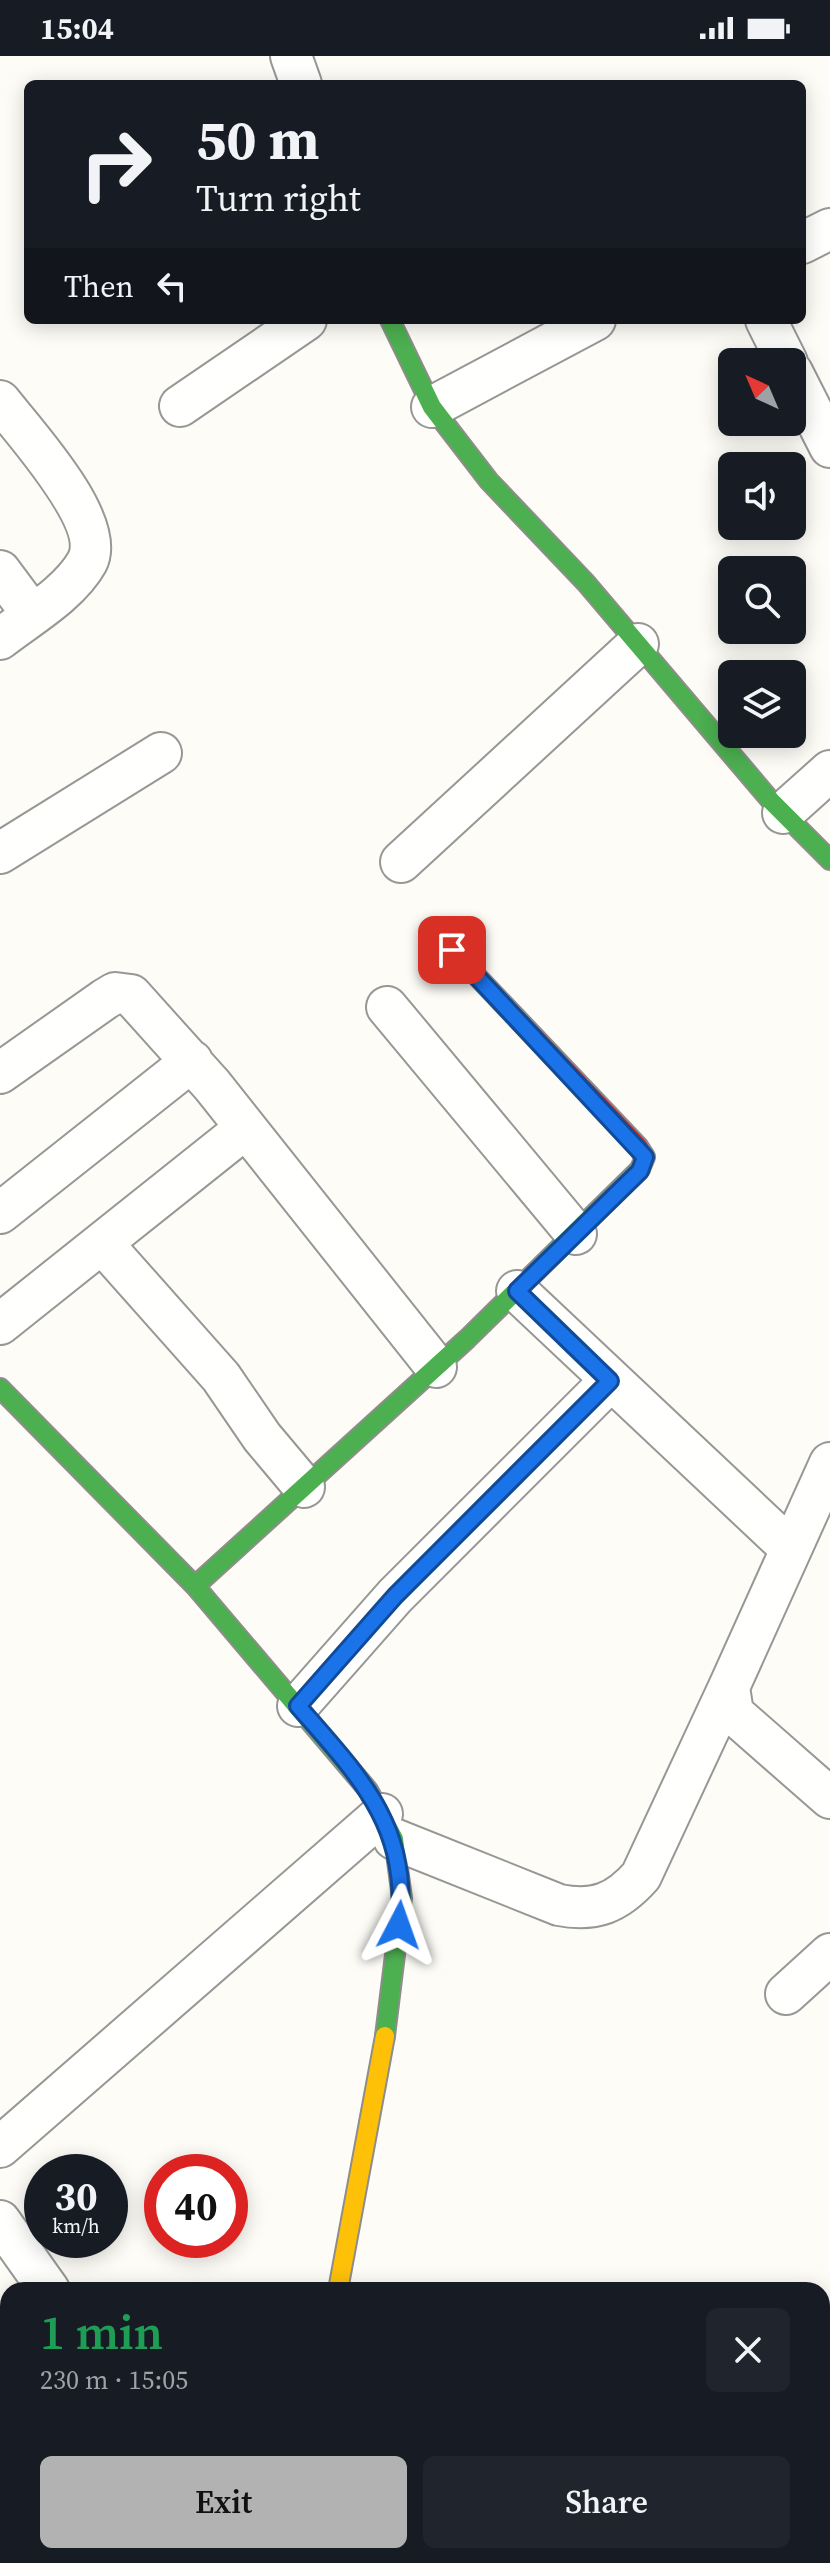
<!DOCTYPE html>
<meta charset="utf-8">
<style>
body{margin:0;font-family:"Source Serif 4",serif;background:#20242c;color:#f1f3f6;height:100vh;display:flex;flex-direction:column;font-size:30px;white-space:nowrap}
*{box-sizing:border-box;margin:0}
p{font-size:26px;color:#9ea1a6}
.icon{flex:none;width:44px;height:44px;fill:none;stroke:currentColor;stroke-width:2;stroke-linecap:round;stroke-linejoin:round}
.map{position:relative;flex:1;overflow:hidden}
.details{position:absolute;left:0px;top:2226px;width:830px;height:282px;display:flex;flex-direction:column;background:#171b24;border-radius:24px 24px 0 0;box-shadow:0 4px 20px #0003}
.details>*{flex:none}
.top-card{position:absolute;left:24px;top:24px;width:782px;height:244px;border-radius:12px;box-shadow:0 4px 20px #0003;background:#171b24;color:#f1f3f6;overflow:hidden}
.needle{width:52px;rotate:316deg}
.tools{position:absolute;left:718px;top:292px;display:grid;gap:16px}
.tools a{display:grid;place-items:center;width:88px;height:88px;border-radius:12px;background:#171b24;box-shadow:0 4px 20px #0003;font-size:40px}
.speed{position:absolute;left:24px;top:2098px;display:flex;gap:16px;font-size:40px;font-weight:700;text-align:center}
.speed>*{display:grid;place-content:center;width:104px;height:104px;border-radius:50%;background:#171b24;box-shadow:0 4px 20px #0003;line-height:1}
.speed small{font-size:20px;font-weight:400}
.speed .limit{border:12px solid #d22;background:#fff;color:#111}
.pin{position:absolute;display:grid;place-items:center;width:68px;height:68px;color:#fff;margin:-34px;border-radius:16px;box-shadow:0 4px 12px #0006}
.me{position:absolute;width:88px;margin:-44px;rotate:4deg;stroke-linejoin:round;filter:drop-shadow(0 0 6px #0008)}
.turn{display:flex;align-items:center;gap:28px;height:168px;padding:0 40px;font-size:36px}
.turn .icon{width:104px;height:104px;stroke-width:2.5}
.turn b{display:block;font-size:56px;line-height:68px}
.then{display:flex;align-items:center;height:76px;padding:0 40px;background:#0003;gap:16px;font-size:30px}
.round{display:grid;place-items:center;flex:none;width:84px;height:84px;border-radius:12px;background:#20242c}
.headline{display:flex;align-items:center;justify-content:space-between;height:136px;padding:0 40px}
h1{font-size:48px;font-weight:600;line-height:60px;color:#1e9e55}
.action{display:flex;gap:16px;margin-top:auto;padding:16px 40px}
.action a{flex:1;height:92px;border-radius:12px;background:#b2b2b3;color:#111;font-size:32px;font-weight:600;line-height:92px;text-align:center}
.action a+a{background:#20242c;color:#f1f3f6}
.status{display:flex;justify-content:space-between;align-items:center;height:56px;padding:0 40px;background:#171b24;direction:ltr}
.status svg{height:22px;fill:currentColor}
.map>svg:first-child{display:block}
</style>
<div class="status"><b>15:04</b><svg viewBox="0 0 49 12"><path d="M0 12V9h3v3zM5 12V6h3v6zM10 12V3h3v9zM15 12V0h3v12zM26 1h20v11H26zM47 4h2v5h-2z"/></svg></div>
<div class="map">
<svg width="830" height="2507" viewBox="0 0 830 2507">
<rect width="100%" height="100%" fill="#fdfcf7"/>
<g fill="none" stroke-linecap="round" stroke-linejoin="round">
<defs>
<path id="street" d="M291 0 301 28
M802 187 830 173
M766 264 787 306
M792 316 830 391
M0 345C24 376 108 466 87 506 69 538 28 561 0 583
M180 350 306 264
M432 351 595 264
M0 515 32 558
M783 757 830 715
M0 797 161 697
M401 806 638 588
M387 951 576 1178
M0 1017 105 943 115 937 131 939 212 1029 436 1311
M0 1157 192 1005
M102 1187 221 1321 262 1381 304 1431
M517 1235 790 1492
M0 1268 246 1072
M830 1407 729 1631 733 1657 830 1742
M298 1650 395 1540 610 1325
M394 1783 559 1849C595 1856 617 1847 641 1820L729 1631
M786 1938 830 1898
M0 2091 382 1758
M0 2165 49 2234
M0 2299 8 2292
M286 2507 287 2500
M596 2507 603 2500"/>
<path id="fast" d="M390 264 432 351 489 425 586 527 771 745 830 804
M0 1332 195 1530 368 1734 394 1783 402 1842 385 1980
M195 1530 467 1283 640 1113"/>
<path id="slow" d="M338 2234 385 1980"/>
<path id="jam" d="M452 894 638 1090 645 1101 640 1113"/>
</defs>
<!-- street casing -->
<use href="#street" stroke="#979795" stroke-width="44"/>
<!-- fast casing -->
<use href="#fast" stroke="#8e8d8b" stroke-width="22"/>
<!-- slow casing -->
<use href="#slow" stroke="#8e8d8b" stroke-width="22"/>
<!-- jam casing -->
<use href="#jam" stroke="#8e8d8b" stroke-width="22"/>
<!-- street -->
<use href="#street" stroke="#fffffe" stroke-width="40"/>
<!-- fast -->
<use href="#fast" stroke="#4caf50" stroke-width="18"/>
<!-- slow -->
<use href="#slow" stroke="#ffc107" stroke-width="18"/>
<!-- jam -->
<use href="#jam" stroke="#c62828" stroke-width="18"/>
</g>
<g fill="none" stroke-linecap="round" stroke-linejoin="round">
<defs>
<path id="route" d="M399 1869C411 1771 358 1719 298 1650L395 1540 610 1325 517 1235 640 1115 645 1101 452 894"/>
</defs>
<!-- route casing -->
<use href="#route" stroke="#114b97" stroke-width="20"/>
<!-- route -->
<use href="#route" stroke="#1a73e8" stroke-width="14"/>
</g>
</svg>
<div class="tools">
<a><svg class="needle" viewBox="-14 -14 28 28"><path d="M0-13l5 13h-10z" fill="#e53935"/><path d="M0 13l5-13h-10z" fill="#9ea1a6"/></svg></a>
<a><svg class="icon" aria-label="sound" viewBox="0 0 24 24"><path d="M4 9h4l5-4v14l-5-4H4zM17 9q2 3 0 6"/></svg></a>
<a><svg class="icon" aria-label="search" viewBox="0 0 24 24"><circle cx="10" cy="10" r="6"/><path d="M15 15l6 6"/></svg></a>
<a><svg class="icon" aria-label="layers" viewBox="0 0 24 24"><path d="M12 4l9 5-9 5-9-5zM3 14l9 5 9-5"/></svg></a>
</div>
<div class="speed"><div>30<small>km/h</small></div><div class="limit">40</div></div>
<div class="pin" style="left:452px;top:894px;background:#d93025"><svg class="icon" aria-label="arrive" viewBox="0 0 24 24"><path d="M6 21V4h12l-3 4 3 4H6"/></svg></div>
<svg class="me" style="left:399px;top:1869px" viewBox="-20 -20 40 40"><path d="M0-17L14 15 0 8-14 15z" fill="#1a73e8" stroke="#fff" stroke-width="4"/></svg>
<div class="top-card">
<div class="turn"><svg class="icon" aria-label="right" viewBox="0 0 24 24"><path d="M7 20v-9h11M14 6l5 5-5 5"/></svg><div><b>50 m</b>Turn right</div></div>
<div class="then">Then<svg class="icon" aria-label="left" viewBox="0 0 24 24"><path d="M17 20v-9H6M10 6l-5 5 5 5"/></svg></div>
</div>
<section class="details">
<div class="headline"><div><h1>1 min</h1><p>230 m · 15:05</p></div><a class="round"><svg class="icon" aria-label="close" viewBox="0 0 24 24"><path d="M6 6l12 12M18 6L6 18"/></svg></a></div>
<div class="action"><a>Exit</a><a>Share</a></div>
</section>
</div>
